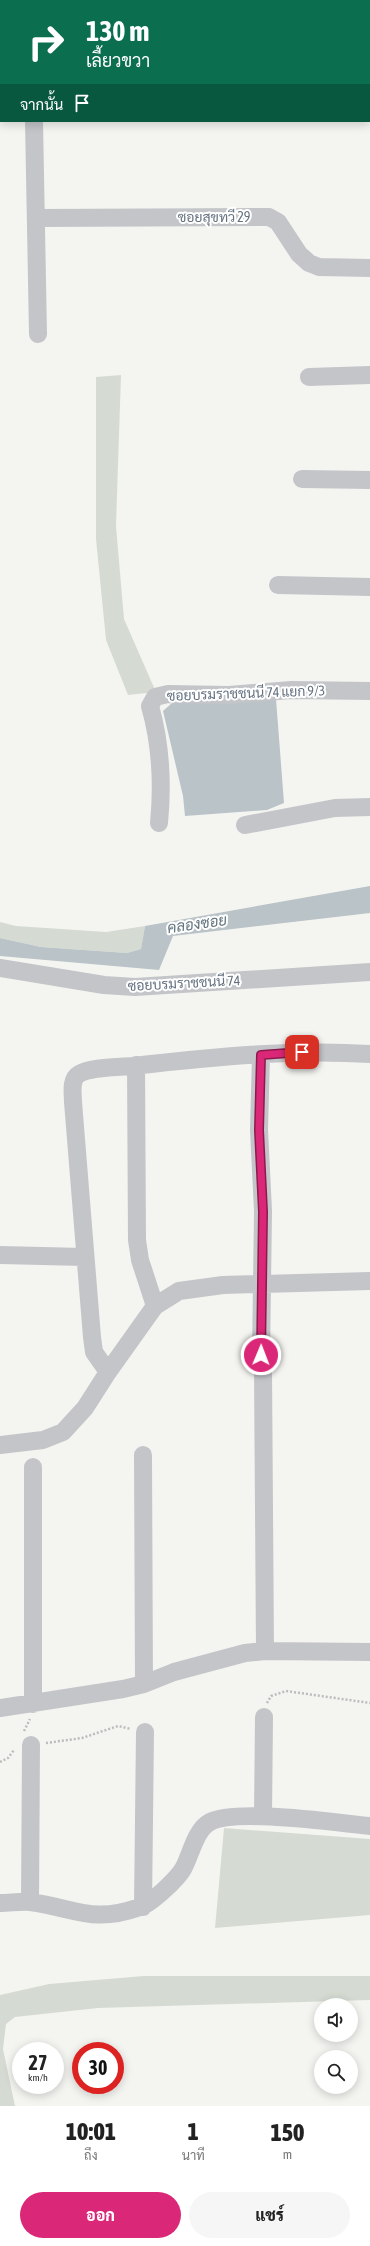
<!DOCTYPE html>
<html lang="th">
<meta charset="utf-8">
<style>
body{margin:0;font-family:"Asap Condensed",Sarabun,sans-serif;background:#f6f6f6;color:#222;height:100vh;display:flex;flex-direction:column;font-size:15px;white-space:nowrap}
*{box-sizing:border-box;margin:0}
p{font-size:13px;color:#767676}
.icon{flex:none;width:22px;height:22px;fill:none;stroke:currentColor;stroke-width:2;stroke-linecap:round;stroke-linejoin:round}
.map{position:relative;height:2106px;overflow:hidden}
.sheet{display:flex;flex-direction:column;background:#fff;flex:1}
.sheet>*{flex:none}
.banner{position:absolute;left:0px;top:0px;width:370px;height:122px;box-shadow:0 2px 10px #0003;background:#0b6e4f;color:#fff;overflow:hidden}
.fabs{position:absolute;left:314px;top:1998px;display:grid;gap:8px}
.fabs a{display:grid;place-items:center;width:44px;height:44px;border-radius:50%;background:#fff;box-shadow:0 2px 10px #0003;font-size:20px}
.speed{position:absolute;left:12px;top:2042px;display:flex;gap:8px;font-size:20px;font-weight:700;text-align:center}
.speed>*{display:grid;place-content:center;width:52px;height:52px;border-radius:50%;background:#fff;box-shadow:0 2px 10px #0003;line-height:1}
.speed small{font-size:10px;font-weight:400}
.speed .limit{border:6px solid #d22;background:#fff;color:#111}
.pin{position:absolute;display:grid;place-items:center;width:34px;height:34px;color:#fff;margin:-17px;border-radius:8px;box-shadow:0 2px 6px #0006}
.me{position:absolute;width:44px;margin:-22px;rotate:1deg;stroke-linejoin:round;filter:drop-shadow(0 0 3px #0008)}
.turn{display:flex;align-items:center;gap:14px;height:84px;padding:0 20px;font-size:18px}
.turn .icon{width:52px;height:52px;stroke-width:2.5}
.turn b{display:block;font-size:28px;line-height:34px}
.then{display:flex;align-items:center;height:38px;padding:0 20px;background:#0003;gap:8px;font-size:15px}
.eta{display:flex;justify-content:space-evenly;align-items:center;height:68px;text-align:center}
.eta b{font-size:24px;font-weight:800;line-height:28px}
.primary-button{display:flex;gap:8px;margin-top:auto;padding:8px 20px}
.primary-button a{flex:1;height:46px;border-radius:24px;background:#db2777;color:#fff;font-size:16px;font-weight:800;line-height:46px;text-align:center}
.primary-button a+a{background:#f6f6f6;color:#222}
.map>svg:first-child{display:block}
</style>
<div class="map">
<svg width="370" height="2106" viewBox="0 0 370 2106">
<rect width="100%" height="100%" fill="#f4f5f1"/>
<!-- green -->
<path fill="#d5dbd2" d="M121 375 116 526 124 619 156 692 128 695 106 640 96 539V377Z
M0 922 16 926 106 932 145 926 141 949 127 953 41 947 0 938Z
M224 1828 370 1839V1915L215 1928Z
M144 1976H370V2000L98 2008 15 2017 6 2024 3 2049 15 2106H0V1995L49 1984Z"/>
<!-- water -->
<path fill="#bac3c8" d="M276 699 284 803 267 810 185 816 183 796 163 711 172 703Z
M370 886V913L173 936 159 970 0 956V938L41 947 127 953 141 949 145 926Z"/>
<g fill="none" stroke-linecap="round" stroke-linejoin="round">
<!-- path -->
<path stroke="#babcbe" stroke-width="2.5" stroke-dasharray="2 2" stroke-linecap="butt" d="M267 1703 271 1696 286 1691 370 1703
M24 1731 30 1719
M46 1743 82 1738 118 1726 131 1729
M0 1762 8 1758 14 1750"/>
<!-- street -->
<path stroke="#c3c5c9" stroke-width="18" d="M32 0V1
M34 121 38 334
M36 218 269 217 278 222 299 254 309 263 319 267 370 268
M309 377 370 375
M302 479 370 480
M278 585 370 587
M159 823C163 782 161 745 150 706L155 697 168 694 229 695 291 690 370 691
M245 825 335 808 370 807
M0 968 104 985 135 987 370 972
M136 1065 137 1240 140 1260 155 1306
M0 1255 84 1257
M261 1355 263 1211 259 1130 261 1055
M263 1370 265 1651
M108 1372 94 1352 92 1337 73 1102C73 1094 70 1079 79 1074 90 1067 119 1067 133 1066 212 1057 291 1049 370 1054
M0 1445 43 1440 63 1432 85 1408 108 1372 155 1306 179 1291 223 1285 370 1281
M143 1455 144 1684
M33 1467V1704
M0 1708 123 1689 144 1684 174 1672 245 1653 265 1651 370 1652
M263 1816 264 1717
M30 1902 31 1745
M0 1903C10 1903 21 1901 30 1902 76 1908 92 1924 140 1907 151 1904 177 1879 183 1869 191 1855 195 1830 210 1822 235 1808 337 1823 370 1826
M143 1907 145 1732"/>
</g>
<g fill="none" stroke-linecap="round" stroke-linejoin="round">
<defs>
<path id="route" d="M261 1355 263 1212 259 1130 261 1055 302 1052"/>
</defs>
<!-- route casing -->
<use href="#route" stroke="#8e194d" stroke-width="10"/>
<!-- route -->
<use href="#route" stroke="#db2777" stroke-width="7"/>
</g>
<g text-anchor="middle" stroke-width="4" stroke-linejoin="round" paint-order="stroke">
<!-- street labels -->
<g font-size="14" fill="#657280" stroke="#fff">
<text x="214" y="222">ซอยสุขทวี 29</text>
<text transform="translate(246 693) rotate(-2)" y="5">ซอยบรมราชชนนี 74 แยก 9/3</text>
<text transform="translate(184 983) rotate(-3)" y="5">ซอยบรมราชชนนี 74</text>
</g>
<!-- water labels -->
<g font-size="15" font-style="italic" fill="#61737d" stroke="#fff">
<text transform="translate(197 924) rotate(-8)" y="5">คลองซอย</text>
</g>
</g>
</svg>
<div class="fabs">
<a><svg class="icon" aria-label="sound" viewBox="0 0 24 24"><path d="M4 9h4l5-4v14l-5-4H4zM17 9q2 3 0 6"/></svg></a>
<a><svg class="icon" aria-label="search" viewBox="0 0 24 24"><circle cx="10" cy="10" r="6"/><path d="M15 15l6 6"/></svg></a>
</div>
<div class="speed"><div>27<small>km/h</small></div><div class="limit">30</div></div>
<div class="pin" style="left:302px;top:1052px;background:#d93025"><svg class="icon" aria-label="arrive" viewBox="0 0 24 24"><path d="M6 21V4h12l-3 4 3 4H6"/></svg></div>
<svg class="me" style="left:261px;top:1355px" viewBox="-20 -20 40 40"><circle r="17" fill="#db2777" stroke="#fff" stroke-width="3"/><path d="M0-11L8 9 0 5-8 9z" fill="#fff"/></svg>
<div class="banner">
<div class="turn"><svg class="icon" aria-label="right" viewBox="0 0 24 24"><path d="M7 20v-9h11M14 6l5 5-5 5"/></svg><div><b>130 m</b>เลี้ยวขวา</div></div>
<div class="then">จากนั้น<svg class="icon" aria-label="arrive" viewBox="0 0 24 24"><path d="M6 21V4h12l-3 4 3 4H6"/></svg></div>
</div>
</div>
<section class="sheet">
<div class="eta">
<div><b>10:01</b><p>ถึง</p></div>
<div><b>1</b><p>นาที</p></div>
<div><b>150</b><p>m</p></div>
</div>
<div class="primary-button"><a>ออก</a><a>แชร์</a></div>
</section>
